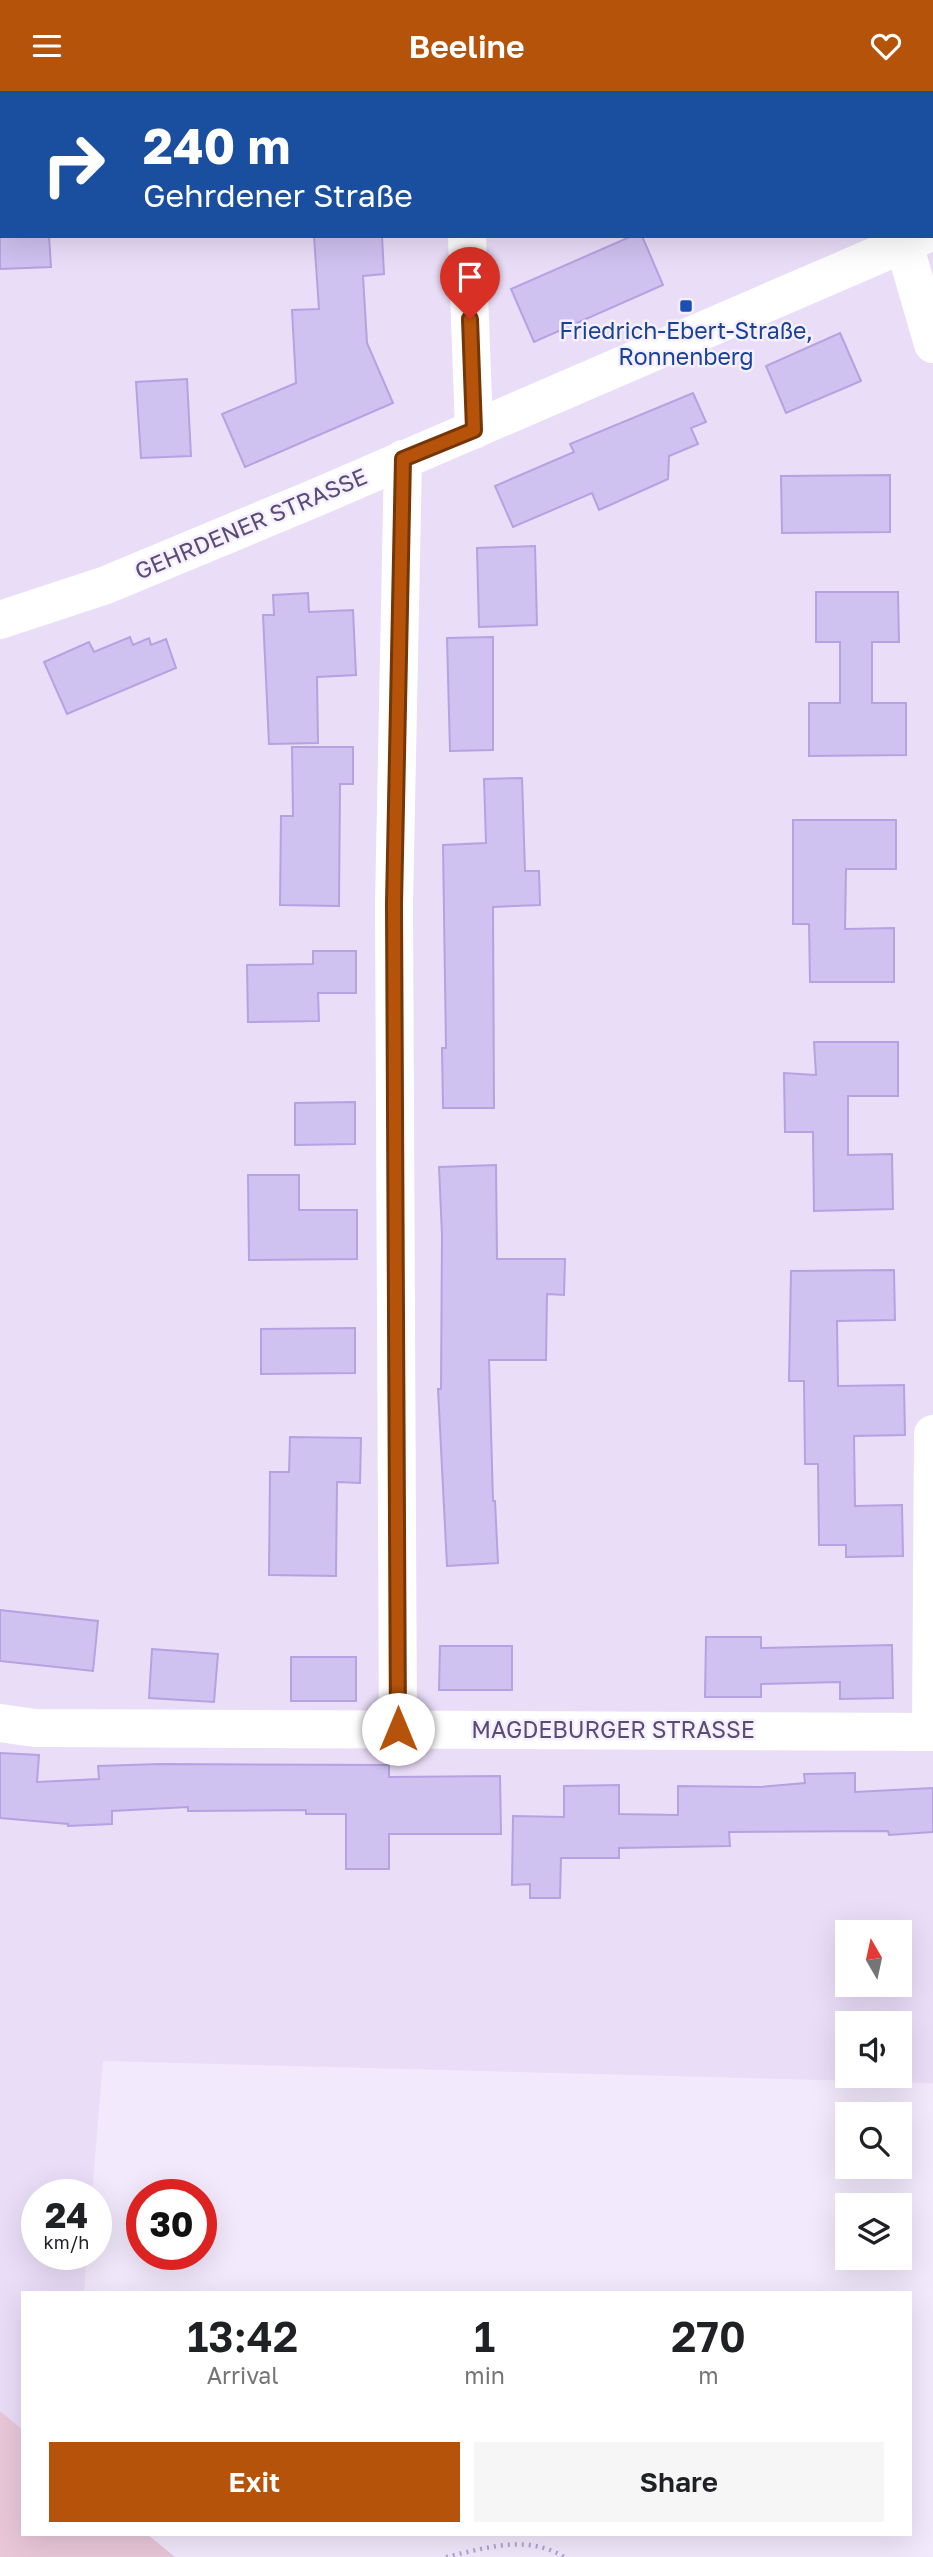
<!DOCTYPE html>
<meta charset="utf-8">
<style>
body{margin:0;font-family:"Golos Text",sans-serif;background:#f6f6f6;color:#202124;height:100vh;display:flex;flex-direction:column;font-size:26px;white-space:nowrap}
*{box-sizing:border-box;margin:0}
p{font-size:23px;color:#757577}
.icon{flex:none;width:38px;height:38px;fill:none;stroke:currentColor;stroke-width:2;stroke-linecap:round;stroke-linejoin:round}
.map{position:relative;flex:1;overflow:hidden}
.sheet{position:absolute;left:21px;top:2200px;width:891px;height:245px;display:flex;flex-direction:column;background:#fff;border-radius:0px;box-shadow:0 7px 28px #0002}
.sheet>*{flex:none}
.banner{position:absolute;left:0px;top:0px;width:934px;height:147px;box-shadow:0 7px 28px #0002;background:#1a4fa0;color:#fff;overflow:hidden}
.needle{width:46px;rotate:351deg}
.tools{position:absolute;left:835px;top:1829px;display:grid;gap:14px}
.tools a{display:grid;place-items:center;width:77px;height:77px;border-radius:0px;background:#fff;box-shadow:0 7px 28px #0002;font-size:35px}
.speed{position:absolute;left:21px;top:2088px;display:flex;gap:14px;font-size:35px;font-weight:700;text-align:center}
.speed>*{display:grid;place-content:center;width:91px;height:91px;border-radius:50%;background:#fff;box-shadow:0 7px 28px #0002;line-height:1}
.speed small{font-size:18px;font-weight:400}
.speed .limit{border:10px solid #d22;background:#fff;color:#111}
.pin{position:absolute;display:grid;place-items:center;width:60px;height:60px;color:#fff;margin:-72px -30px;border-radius:50% 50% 50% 0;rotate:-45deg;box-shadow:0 0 7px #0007}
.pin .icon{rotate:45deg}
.me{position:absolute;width:77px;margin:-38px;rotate:0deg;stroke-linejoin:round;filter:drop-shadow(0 0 5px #0008)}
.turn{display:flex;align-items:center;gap:24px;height:147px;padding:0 28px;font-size:32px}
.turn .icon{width:91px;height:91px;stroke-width:2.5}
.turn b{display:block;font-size:49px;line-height:60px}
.eta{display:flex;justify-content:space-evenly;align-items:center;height:119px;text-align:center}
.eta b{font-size:42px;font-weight:600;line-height:49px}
.primary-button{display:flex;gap:14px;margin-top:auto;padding:14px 28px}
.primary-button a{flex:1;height:80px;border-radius:0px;background:#b45309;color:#fff;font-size:28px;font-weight:600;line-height:80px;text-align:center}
.primary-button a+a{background:#f6f6f6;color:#202124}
header{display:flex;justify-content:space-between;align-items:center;height:91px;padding:0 28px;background:#b45309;color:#fff;font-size:32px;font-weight:600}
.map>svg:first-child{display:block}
</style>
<header><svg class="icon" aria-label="menu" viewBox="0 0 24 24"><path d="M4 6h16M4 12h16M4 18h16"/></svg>Beeline<svg class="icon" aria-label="heart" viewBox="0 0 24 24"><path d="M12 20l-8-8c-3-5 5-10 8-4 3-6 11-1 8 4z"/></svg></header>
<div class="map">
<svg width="933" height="2466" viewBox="0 0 933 2466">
<rect width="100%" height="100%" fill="#f2e9fc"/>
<!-- residential -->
<path fill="#eaddf8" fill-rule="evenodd" d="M0 0H933V1992L103 1970 92 2103 37 2104V2163H87L84 2201 23 2202V2339L0 2320ZM2 2H933V145H2ZM847 1841H900V1894H847ZM847 1932H900V1984H847Z"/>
<!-- green -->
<path fill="#e9c7d9" d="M0 2320 23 2339V2443H147L175 2466H0Z"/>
<!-- building -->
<path fill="#cfc1f0" stroke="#b4a2e2" stroke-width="2" d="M0 145H49L51 176 0 178Z
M314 145H382L384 183 363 185 367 252 393 312 245 376 222 323 296 292 292 219 319 218Z
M632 145H642L663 194 534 251 511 198Z
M840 242 861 290 786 322 766 275Z
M187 288 191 365 141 367 136 291Z
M693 302 706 331 691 337 698 353 669 365 668 388 599 419 592 402 513 436 495 395 574 361 570 353Z
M890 384V441L782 442 781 385Z
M535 455 537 534 479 536 477 457Z
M816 501H898L899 551H872V612H906V664L809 665V612H840V551H816Z
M308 502 309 521 353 519 356 584 317 586 318 652 269 653 263 524H274L273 504Z
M130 546 133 554 149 547 151 554 166 548 176 577 67 623 44 571 89 551 94 561Z
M493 546V659L450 660 447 547Z
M292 656H353V693H340L339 815 280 814 281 725H293Z
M522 687 525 780H539L540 814 493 816 494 1017H443L442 957H446L443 754 486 752 484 688Z
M793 729H896V778H846L845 838 894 837V891H810L809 833H793Z
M313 860H356V902H318L319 930 248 931 247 874 313 873Z
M814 951H898V1005H848V1064L892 1063 893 1118 814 1120 813 1041H785L784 982 816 984Z
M355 1011V1053L295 1054V1012Z
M496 1074 497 1168H565L564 1204 547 1203 546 1269H489L493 1410H495L498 1472 447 1475 438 1298H441L442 1144 439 1076Z
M248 1084H299V1119H357V1168L249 1169Z
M894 1179 895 1229 837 1230 838 1295 904 1294 905 1344 854 1345 855 1415 902 1414 903 1465 846 1466V1454H819L818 1373H805L804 1290H789L791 1180Z
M355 1237V1282L261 1283V1238Z
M290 1346 361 1347 360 1392 337 1391 336 1485 269 1484 270 1381H289Z
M0 1519 98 1530 93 1580 0 1570Z
M706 1546H761V1557L892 1554 893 1607 840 1608V1591L761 1593V1606H705Z
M440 1555H512V1599H439Z
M152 1558 218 1563 214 1611 149 1607Z
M291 1566H356V1610H291Z
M0 1662 39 1664 37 1691 99 1688 98 1675 160 1673 389 1674V1686L500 1685 501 1743H389V1778H346V1723H306V1719L188 1720V1716L112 1720V1733L68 1735V1733L0 1727Z
M855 1682V1701L933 1697V1741L889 1744 888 1740 729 1741 730 1755 619 1757V1767H561L560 1807H530V1793L512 1794 513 1725 564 1726V1695L619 1694V1723L678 1724V1695L760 1696 805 1692 804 1683Z"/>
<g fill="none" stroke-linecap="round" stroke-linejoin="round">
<!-- path -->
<path stroke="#b2a4d6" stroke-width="4.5" stroke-dasharray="2 5" stroke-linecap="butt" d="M446 2466C486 2457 527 2443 564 2466"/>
<!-- minor -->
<path stroke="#fff" stroke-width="38" d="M461 0V2
M915 0V2
M467 145 474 339
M904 153 933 253
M0 1632 35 1637 933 1641
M398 1638 394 813 403 368
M931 1641 933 1343"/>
<!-- tertiary -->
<path stroke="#fff" stroke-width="38" d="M0 529 106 494 315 407 922 145"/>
</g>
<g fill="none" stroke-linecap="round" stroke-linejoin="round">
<defs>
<path id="route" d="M398 1638 394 813 403 368 474 339 470 228"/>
</defs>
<!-- route casing -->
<use href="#route" stroke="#753606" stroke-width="18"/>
<!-- route -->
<use href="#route" stroke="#b45309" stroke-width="12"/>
</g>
<!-- markers -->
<rect fill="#1a4fb4" stroke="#f7effe" stroke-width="2.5" x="679" y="208" width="14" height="14" rx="3.5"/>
<g text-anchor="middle" stroke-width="5" stroke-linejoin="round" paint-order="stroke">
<!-- transit labels -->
<g font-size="23" fill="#164399" stroke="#f7effe">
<text x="686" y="248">Friedrich-Ebert-Straße,<tspan x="686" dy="26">Ronnenberg</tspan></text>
</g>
<!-- street labels -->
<g font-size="23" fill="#574d76" stroke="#f7effe">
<text transform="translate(251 433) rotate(-23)" y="8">GEHRDENER STRASSE</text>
<text x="613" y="1647">MAGDEBURGER STRASSE</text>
</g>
</g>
</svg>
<div class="tools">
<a><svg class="needle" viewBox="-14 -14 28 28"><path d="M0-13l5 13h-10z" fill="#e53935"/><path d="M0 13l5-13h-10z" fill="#757577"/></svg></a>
<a><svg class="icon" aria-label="sound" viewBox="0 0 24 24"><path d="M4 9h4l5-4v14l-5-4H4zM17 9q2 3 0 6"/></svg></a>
<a><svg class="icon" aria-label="search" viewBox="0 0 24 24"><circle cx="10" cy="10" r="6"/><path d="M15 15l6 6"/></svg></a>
<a><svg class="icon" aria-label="layers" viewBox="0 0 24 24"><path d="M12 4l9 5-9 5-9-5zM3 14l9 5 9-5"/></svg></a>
</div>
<div class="speed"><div>24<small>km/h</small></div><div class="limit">30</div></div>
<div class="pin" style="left:470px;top:228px;background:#d93025"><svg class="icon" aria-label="arrive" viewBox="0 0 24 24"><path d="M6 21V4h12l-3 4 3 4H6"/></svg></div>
<svg class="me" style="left:398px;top:1638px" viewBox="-20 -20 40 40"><circle r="19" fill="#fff"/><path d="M0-13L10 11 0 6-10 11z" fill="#b45309"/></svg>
<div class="banner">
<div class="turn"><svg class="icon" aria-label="right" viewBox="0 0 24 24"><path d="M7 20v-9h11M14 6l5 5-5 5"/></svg><div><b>240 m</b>Gehrdener Straße</div></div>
</div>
<section class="sheet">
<div class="eta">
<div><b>13:42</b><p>Arrival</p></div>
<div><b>1</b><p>min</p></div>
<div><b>270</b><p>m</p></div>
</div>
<div class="primary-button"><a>Exit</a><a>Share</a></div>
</section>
</div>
